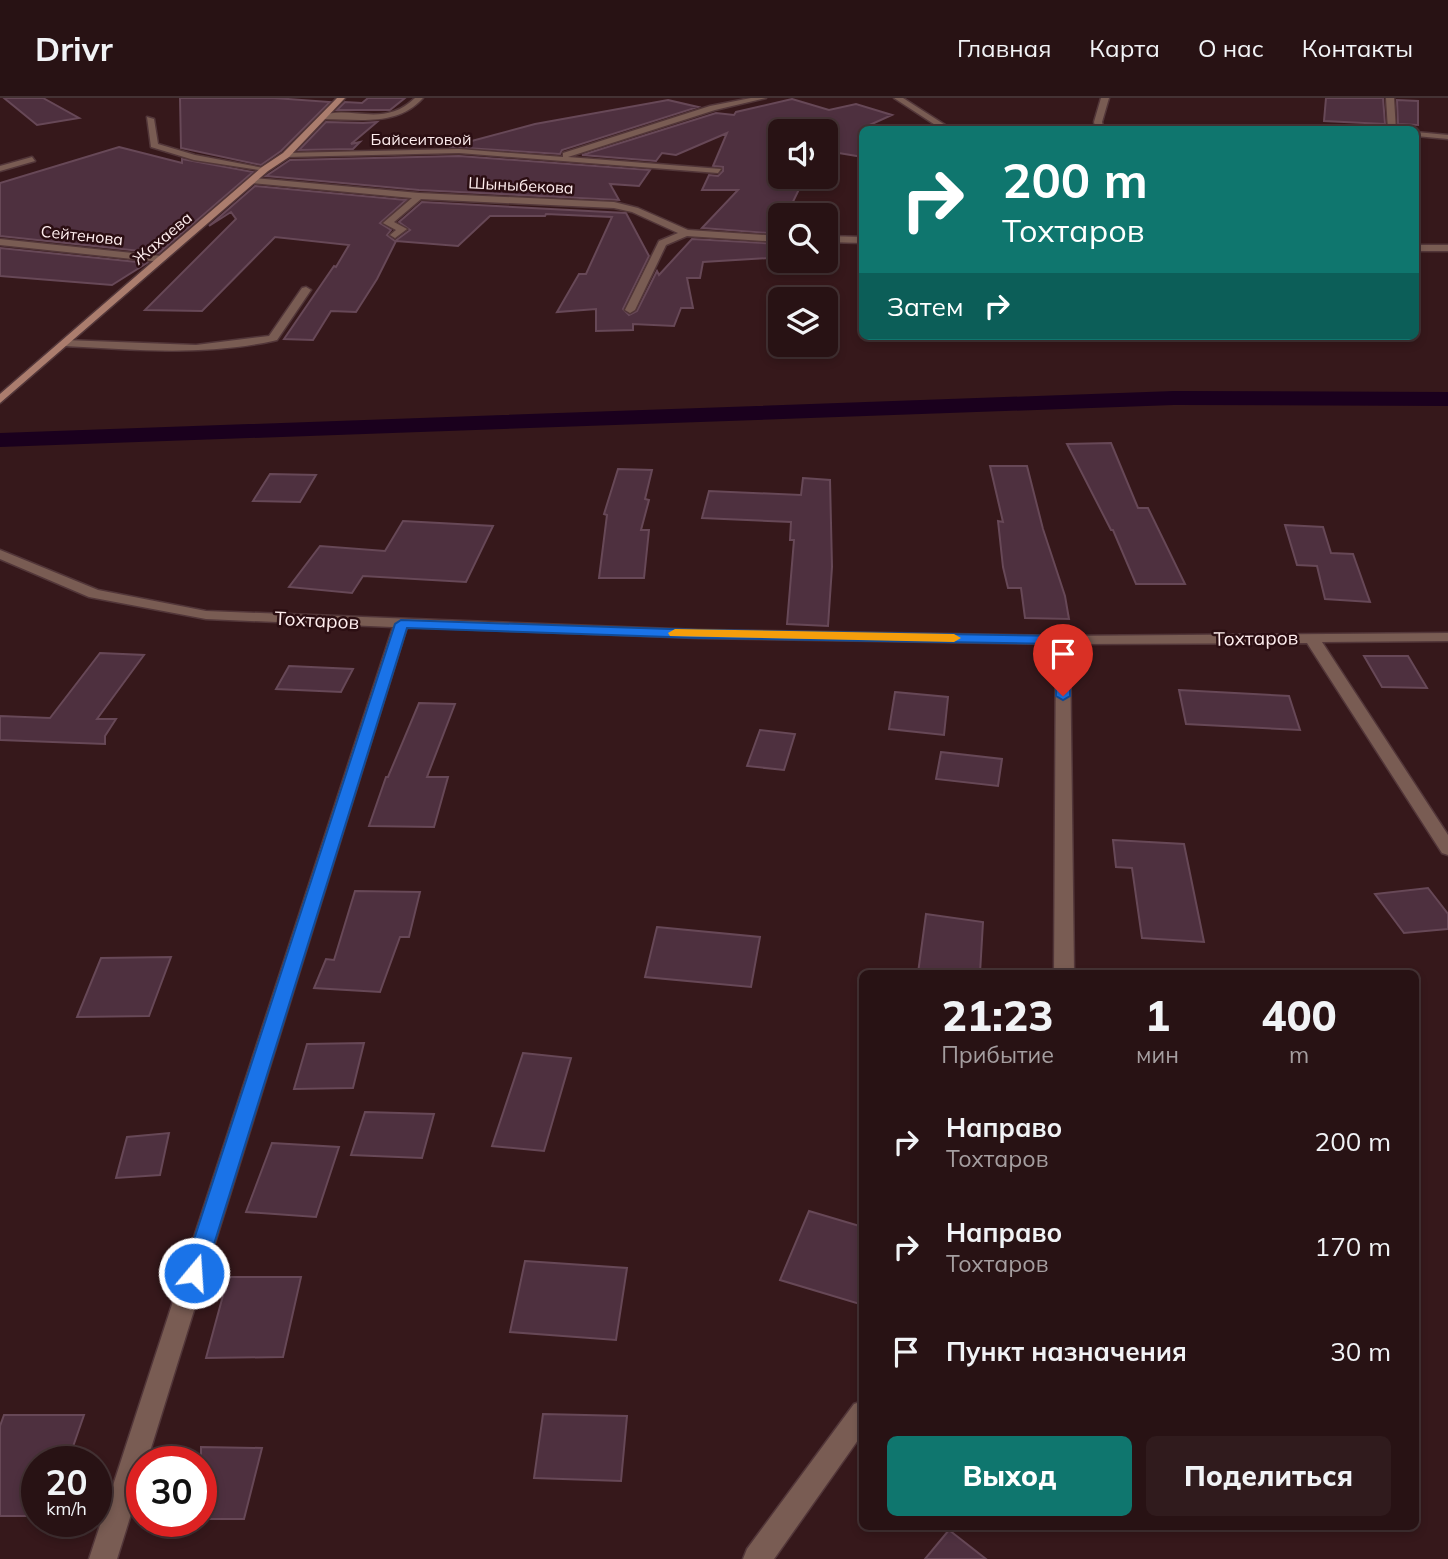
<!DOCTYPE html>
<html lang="ru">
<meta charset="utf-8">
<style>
body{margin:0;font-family:Mulish,sans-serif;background:#301b1d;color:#f1f3f6;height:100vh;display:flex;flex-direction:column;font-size:26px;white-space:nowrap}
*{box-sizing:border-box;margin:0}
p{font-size:23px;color:#a59ea0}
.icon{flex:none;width:38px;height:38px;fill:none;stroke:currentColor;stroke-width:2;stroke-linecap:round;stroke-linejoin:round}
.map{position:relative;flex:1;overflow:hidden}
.side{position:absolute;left:859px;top:872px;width:560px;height:560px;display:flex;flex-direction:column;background:#281214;border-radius:10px;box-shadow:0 4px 10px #0003,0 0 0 2px #443234}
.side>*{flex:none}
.top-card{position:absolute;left:859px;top:28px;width:560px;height:214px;border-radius:10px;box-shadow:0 4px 10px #0003,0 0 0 2px #443234;background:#0f766e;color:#fff;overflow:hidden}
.controls{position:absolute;left:768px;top:21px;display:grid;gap:14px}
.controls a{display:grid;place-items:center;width:70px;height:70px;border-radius:10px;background:#281214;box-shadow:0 4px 10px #0003,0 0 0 2px #443234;font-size:35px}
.speed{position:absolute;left:21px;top:1348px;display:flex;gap:14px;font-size:35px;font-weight:700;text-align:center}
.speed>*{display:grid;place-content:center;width:91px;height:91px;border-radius:50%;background:#281214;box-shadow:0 4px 10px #0003,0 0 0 2px #443234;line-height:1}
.speed small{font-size:18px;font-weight:400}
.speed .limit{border:10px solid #d22;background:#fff;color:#111}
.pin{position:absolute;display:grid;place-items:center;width:60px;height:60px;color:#fff;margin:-72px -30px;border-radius:50% 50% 50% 0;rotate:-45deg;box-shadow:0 0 7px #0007}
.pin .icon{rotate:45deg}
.me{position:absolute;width:77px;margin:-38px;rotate:18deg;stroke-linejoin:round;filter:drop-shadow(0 0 5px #0008)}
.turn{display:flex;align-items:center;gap:24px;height:147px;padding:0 28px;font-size:32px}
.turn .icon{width:91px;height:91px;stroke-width:2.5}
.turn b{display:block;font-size:49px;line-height:60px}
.then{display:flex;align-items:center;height:66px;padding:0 28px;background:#0003;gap:14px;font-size:26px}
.eta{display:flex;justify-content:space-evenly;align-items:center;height:119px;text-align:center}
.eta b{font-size:42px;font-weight:800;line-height:49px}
.primary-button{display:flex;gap:14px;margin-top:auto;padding:14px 28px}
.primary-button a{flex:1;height:80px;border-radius:10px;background:#0f766e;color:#fff;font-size:28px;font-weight:800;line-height:80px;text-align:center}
.primary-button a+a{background:#301b1d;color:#f1f3f6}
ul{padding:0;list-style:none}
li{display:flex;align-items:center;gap:21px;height:105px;padding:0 28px}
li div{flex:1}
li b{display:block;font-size:26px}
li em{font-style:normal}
header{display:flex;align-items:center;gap:42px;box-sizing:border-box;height:98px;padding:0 35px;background:#281214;border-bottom:2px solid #443234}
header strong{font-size:33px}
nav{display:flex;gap:38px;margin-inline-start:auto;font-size:24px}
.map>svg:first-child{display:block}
</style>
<header>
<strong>Drivr</strong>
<nav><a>Главная</a><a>Карта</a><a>О нас</a><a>Контакты</a></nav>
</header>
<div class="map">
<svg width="1448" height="1461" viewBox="0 0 1448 1461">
<rect width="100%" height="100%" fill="#36181b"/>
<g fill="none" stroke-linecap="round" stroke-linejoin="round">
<!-- canal -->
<path fill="#1a001d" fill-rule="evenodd" d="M1174 293 1448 294V308L1174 307 0 349V335Z"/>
</g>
<!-- building -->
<path fill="#4e303f" stroke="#674857" stroke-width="2" d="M4 0H43L79 20 37 27Z
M180 0H274L330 4 281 53 261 67 181 50Z
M368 0H405L390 12H337L345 4 362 5Z
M1326 0H1383L1385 26 1324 23Z
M792 1 829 12 856 6 892 17 863 30V59L826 53V33H780V79H805L787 116 793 117H780V136L702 130 738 92H702L709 77 718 78 723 73V69L713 68 727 35 676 57 662 55 656 63 582 57 716 15 734 17 736 14Z
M668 2 698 9 562 52 560 56 449 49 535 26Z
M1397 2 1418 3V27L1398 26Z
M326 24 363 25 377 24 351 46 360 44 353 51 299 52Z
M119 49 182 65V61L253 74 159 155 0 138V85Z
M459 58 650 72 639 88 610 86 619 102 419 92 266 78 290 62Z
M255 88 406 102 380 125 391 132 387 137 395 143 410 132 399 124 422 104 626 115 649 158 623 211 629 217 637 213 657 173 659 177 692 141 780 146V163H808L810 168 775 171 770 160 703 164 700 180H687L693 210H681L674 228 633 226V232L596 233V211L557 214 579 176H586L612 119 546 116 545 118H490L458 148 396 143 377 181 356 214 331 213 313 242 284 241 334 168 336 169 349 147 275 139 202 213 145 212 236 121 231 114 209 128Z
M0 150 147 165 112 187 0 178Z
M1111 345 1138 410H1148L1185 486H1136L1113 432H1111L1067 346Z
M990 368H1027L1043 431 1065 498 1069 521 1025 520 1021 490H1008L1003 469 998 423 1003 424Z
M618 371 652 372 645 401 649 402 641 432H649L644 480H599L607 417 604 416Z
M270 376 316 377 300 404 253 403Z
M803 380 830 382 832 469 828 528 787 526 794 442H790L791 424 702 420 709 393 801 397Z
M403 423 493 428 466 484 363 478 352 495 289 489 320 448 385 453Z
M1285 427 1323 429 1331 455 1353 456 1370 504 1325 501 1317 468 1297 467Z
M100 555 144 557 97 621H116L105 638V646L0 642V618L50 620Z
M1364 558H1408L1427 590 1382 589Z
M289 568 353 571 341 594 276 591Z
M1179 592 1289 598 1300 632 1186 626Z
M895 594 948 599 944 637 889 631Z
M419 605 455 606 427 679H448L434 729 369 728 386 679H388Z
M760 632 795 636 784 672 747 668Z
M941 654 1002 661 998 688 936 681Z
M1113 742 1184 746 1204 844 1142 840 1132 770 1116 769Z
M1428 790 1448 816V831L1404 835 1375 796Z
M355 793 420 794 409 839H400L380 894 314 890 326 861 334 862Z
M926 816 983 824 980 875H918Z
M657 829 760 839 751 889 645 879Z
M171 859 149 918 77 919 101 860Z
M364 945 353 990 294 991 307 946Z
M523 955 571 960 544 1053 492 1048Z
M365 1014 434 1016 422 1060 351 1057Z
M169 1035 160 1077 116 1080 127 1039Z
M272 1045 339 1049 316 1119 246 1114Z
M809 1113 863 1129V1207L780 1182Z
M525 1163 627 1170 616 1242 510 1234Z
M228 1179H301L283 1259 206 1260Z
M543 1316 627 1318 621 1383 534 1380Z
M4 1317H84L68 1363H37V1418H0V1328Z
M201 1349 262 1350 244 1421H201Z
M949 1432 986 1461H925Z"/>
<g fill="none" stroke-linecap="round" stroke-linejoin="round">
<defs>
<path id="street" d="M415 0H423C397 29 358 21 323 21L319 19C349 5 382 32 415 0Z
M751 0H766L715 12 568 59 721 71 718 75 459 55 286 59 282 57 286 55 459 51 563 59V55L710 8Z
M894 0H903L953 32H943Z
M1101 0H1109L1102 24 1104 32H1096L1094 24Z
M1386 0H1394L1396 32H1388Z
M147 19 154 21 158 46 195 57 269 71 265 73 194 62 151 49Z
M1416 34 1448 37V41L1416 38Z
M32 59 35 63 0 73V68Z
M254 80 419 95 614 104 638 110 688 132 780 138V144L687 138 666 147 635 212 630 215 625 212 659 143 678 135 632 114 614 110 421 101 394 124 407 131 395 140 390 137 396 132 383 125 412 100 251 85Z
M826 138 863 139V145L826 144Z
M0 141 161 158 166 161 161 164 0 147Z
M1416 147H1448V153H1416Z
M306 189 311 192 277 242 273 243C204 258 135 252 65 248L60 245 65 242 196 247 269 238 302 190Z
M0 452 98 492 206 513 699 532 1063 538 1448 535V543L1322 544 1448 737V757L1442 755 1307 545 1070 546 1074 875H1054L1056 546 699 540 407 529 147 1363H142V1381L117 1461H89L393 529 206 521 89 499 0 461Z
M863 1303V1335L774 1461H743L747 1451 854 1306Z"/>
<path id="secondary" d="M337 0H345L289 59 268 73 0 305V296L262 69 283 55Z"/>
</defs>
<!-- street casing -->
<use href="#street" stroke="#523639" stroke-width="3"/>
<!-- secondary casing -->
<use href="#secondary" stroke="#523639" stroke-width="3"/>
<!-- street -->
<use href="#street" fill="#795c53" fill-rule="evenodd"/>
<!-- secondary -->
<use href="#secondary" fill="#ab7d6e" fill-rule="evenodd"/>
</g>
<!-- route -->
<path fill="#1a73e8" stroke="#114b97" stroke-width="2" d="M401 522 699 532 1063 538 1070 542V598L1063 602 1056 598 1057 546 699 540 407 530 205 1175 202 1181 194 1184 186 1181 183 1175 395 526Z"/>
<!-- slow -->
<path fill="#f59e0b" d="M675 531 954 536 961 540 954 544 670 538 668 535Z"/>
<g text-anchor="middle" stroke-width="5" stroke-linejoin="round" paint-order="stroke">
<!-- far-street labels -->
<g font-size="16" fill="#feedee" stroke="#2b0e12">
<text x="421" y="47">Байсеитовой</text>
<text transform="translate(521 87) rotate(3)" y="6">Шыныбекова</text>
<text transform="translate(82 137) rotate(6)" y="6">Сейтенова</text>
<text transform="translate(162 140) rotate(-40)" y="6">Жахаева</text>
</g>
<!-- street labels -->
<g font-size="19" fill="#feedee" stroke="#2b0e12">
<text transform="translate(317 522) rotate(3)" y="7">Тохтаров</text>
<text transform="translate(1256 540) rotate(-1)" y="7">Тохтаров</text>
</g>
</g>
</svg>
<div class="controls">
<a><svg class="icon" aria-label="sound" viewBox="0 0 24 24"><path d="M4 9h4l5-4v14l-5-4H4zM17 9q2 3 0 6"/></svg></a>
<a><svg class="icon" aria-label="search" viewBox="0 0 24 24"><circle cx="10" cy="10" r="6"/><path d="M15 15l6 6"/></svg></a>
<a><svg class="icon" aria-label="layers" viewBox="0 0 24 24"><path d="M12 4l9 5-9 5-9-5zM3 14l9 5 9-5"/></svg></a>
</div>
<div class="speed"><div>20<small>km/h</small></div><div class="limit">30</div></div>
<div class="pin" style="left:1063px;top:598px;background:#d93025"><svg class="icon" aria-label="arrive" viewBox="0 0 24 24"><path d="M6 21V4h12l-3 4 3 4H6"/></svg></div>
<svg class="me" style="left:194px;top:1175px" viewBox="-20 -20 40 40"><circle r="17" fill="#1a73e8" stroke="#fff" stroke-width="3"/><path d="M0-11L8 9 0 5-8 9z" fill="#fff"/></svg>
<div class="top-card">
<div class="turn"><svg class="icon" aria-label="right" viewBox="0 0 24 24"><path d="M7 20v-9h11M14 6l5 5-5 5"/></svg><div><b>200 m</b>Тохтаров</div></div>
<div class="then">Затем<svg class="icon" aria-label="right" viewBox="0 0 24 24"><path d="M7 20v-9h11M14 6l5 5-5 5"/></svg></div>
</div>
<section class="side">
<div class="eta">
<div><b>21:23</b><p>Прибытие</p></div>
<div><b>1</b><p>мин</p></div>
<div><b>400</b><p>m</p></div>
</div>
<ul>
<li><svg class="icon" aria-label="right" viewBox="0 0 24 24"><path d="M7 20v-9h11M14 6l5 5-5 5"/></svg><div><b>Направо</b><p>Тохтаров</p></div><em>200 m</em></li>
<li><svg class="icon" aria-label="right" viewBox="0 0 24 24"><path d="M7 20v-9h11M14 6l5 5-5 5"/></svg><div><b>Направо</b><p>Тохтаров</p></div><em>170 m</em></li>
<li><svg class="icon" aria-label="arrive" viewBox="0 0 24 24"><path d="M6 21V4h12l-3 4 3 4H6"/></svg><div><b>Пункт назначения</b></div><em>30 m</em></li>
</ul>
<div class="primary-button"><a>Выход</a><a>Поделиться</a></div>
</section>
</div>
